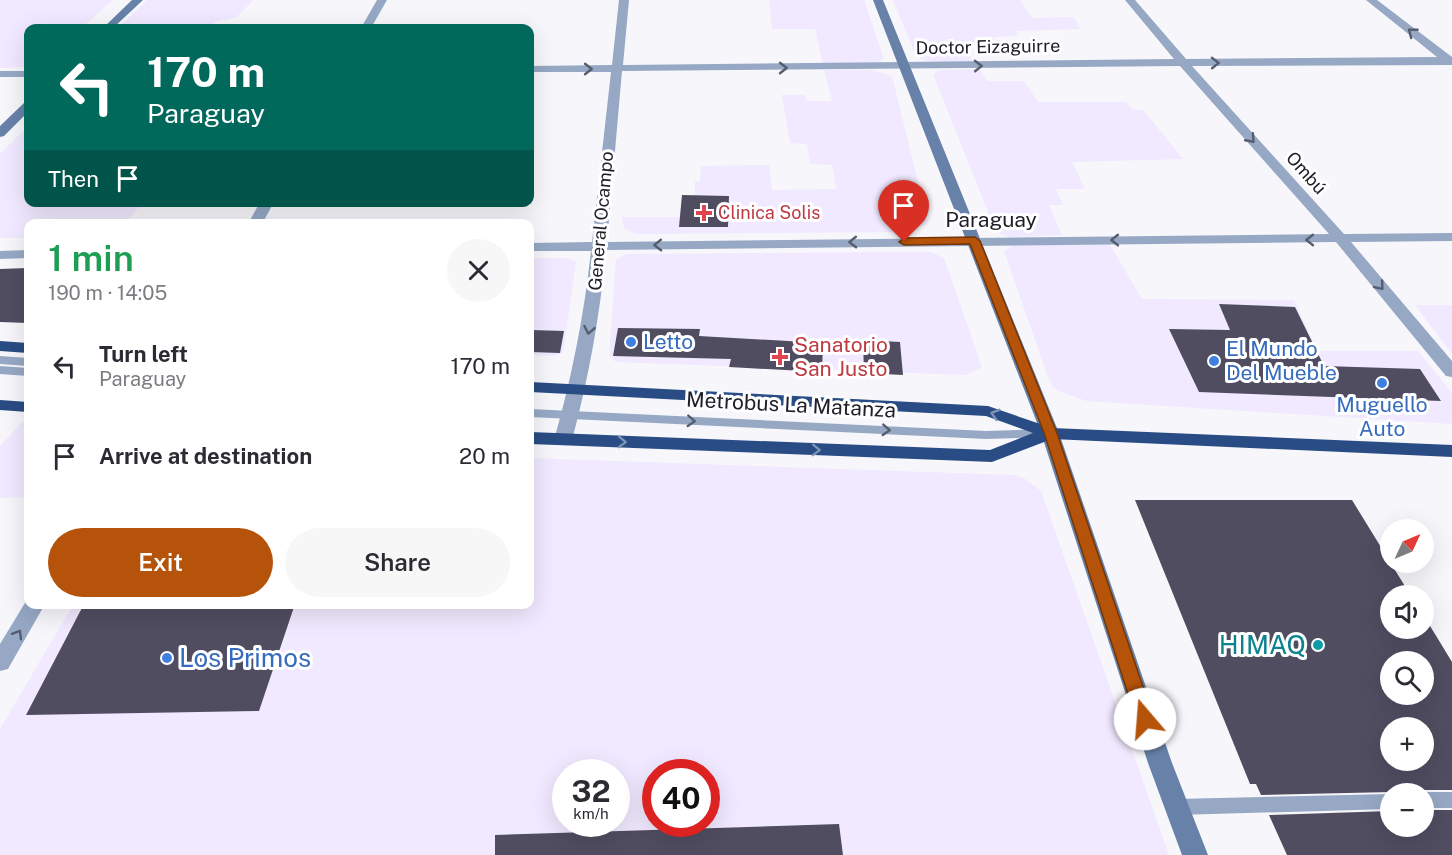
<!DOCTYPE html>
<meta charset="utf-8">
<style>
body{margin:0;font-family:"Public Sans",sans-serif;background:#f7f7f7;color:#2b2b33;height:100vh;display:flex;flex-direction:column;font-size:22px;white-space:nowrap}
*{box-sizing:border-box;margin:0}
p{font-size:20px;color:#7c7c81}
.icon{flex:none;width:33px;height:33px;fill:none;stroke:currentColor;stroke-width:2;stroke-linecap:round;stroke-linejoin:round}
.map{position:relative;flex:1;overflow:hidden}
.details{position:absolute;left:24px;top:219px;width:510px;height:390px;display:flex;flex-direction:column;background:#fff;border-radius:12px;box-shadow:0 6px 24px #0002}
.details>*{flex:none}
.banner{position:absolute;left:24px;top:24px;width:510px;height:183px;border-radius:12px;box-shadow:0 6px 24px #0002;background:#00695c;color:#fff;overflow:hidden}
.needle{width:39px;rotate:46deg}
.fabs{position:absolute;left:1380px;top:519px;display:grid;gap:12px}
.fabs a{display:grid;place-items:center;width:54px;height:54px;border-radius:50%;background:#fff;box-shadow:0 6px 24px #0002;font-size:30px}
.speed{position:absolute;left:552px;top:759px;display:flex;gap:12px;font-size:30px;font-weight:700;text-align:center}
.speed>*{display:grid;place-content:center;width:78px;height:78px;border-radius:50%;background:#fff;box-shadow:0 6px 24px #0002;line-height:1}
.speed small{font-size:15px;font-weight:400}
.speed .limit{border:9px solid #d22;background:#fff;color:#111}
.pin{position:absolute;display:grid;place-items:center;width:51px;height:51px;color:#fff;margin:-62px -26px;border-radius:50% 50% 50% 0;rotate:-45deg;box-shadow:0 0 6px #0007}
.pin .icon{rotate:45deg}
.me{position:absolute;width:66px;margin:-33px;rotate:342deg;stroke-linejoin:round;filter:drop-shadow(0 0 4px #0008)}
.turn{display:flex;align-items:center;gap:21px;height:126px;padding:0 24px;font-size:27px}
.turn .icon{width:78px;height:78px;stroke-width:2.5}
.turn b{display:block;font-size:42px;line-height:51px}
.then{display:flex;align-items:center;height:57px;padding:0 24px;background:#0003;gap:12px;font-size:22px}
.round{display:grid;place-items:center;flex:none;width:63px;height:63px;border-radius:32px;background:#f7f7f7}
.head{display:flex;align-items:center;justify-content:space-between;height:102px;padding:0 24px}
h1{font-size:36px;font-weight:600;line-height:45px;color:#1e9e55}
.cta{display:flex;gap:12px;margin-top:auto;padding:12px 24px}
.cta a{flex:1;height:69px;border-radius:36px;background:#b45309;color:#fff;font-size:24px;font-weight:600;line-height:69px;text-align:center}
.cta a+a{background:#f7f7f7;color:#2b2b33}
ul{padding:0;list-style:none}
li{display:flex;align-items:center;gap:18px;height:90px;padding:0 24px}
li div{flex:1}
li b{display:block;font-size:22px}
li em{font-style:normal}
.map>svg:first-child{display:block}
</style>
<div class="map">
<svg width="1452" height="855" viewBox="0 0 1452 855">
<rect width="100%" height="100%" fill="#f7f6fb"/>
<!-- commercial -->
<path fill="#f0e9ff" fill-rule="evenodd" d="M0 0H113L81 28H28V67L0 68Z
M147 0H261H253L237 17 215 22 208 28H118Z
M769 0H864L884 59 879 62 823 65 815 29H772Z
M893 0H1020L1032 18 1074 17 1081 29 1016 31 1018 36 993 37 997 42 965 43 973 63 927 61 916 56Z
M979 69 987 81H1024L1038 102H1126L1133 110H1143L1183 159 1072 162 1085 189H1056L1063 205H1049L1062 235 1009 237 996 232 933 74 939 70Z
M824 70H871L892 76 928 223 909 232 635 234 624 228 622 217H680L682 195H695V181H700L701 166 769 165 772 190 836 189 832 165 810 164 807 144 790 143 782 95H805L806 101H832Z
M28 126V202L142 203 126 223 28 224V238H0V154Z
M1109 243 1142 299 1294 300 1317 351H1418L1452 393V424L1087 401 1061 392 1052 386 1048 377 1004 251 1016 244Z
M931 252 944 258 982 367 966 375 616 362 609 356 616 260 626 254Z
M530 258H568L576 262 563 353 554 356 530 355Z
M1415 305H1452V354Z
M23 421 28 422V497L0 498V446Z
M530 458 1013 475 1024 478 1041 491 1169 855H0V729L73 605 530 604ZM566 772H616V824H566ZM656 772H706V824H656Z"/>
<!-- building -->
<path fill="#504d61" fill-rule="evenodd" d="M682 195 729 196 728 227H679Z
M28 268V323L0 322V269Z
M1219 304 1295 307 1324 366 1420 369 1441 401 1199 392 1169 329 1230 330Z
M618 328 700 329 699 336 823 343 822 372 729 367 731 359 613 356Z
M530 330 564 331 560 353 530 352Z
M863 340 900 342 903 375 864 373Z
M1135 500H1352L1411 596H1390V628H1424V616L1452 662V790H1424L1418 794 1391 792 1261 795 1256 784H1250ZM1390 662H1424V694H1390ZM1390 728H1424V760H1390Z
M84 604H295L259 711 26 715Z
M1424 810H1452V855H1287L1269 815 1390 811V826H1424Z
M839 824 843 855H495V835Z"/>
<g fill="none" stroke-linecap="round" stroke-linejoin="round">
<!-- lane -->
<path fill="#96a8c4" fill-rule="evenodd" d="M0 356 28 358V366L0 364Z
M0 366 28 368V376L0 374Z
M530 409 986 431 1049 429 1056 433 1049 437 986 439 530 417Z
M1424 792H1452V808H1424V794H1420Z
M1391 794 1390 809 1177 815 1170 813 1168 807 1170 801 1177 799Z"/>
<!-- street -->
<path fill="#96a8c4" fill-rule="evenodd" d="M377 0H387L371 28H361Z
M619 0H629L623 65 1174 59 1125 0H1135L1186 59 1437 57 1366 0H1377L1452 57V65L1192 66 1344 234 1452 233V241L1351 242 1452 361V377L1446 376 1336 242 606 250C600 315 589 377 572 440L569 444H557L554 440C572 377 584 315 591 251H530V243L592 242 611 72H530V66L612 65ZM1180 66 1329 234 607 242 622 71Z
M0 71H28V77H0Z
M260 202H274L262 224H248Z
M28 250V258L0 259V251Z
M28 598V604H45L8 669 0 671V644Z"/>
<!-- secondary -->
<path fill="#6781a9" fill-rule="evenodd" d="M132 0H143L113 28H103Z
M873 0H883L1059 433 1172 763 1208 855H1182L1148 763 1041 433Z
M24 103H28V112L4 136 0 137V126Z"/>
<!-- highway -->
<path fill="#294c84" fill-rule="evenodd" d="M0 341 28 343V353L0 351Z
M530 382 988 406 1052 428 1452 445V457L1052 439 992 462 530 444V432L990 450 1033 433 986 416 530 392Z
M0 400 28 402V412L0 410Z"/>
</g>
<!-- one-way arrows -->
<defs><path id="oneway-chevron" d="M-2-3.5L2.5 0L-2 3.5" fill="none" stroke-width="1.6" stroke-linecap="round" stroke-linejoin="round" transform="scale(1.5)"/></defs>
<g stroke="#565d6f">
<use href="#oneway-chevron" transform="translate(1412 32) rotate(-142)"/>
<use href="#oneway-chevron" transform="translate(1215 63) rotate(-1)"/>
<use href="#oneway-chevron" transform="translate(978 66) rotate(-1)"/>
<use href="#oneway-chevron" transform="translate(783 68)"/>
<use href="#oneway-chevron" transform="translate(588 69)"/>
<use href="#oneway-chevron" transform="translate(1251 139) rotate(48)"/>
<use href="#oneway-chevron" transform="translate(1115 240) rotate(180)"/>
<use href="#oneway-chevron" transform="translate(1310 240) rotate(180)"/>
<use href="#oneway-chevron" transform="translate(853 242) rotate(179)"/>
<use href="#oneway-chevron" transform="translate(658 245) rotate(179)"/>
<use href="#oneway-chevron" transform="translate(1380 286) rotate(50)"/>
<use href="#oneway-chevron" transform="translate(589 330) rotate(101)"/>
<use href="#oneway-chevron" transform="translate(691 421) rotate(3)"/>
<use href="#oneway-chevron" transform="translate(886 430) rotate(3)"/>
<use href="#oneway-chevron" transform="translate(18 634) rotate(-59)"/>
</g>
<g stroke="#7f94b5">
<use href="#oneway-chevron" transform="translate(995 414) rotate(-163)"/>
<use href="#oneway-chevron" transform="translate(622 442) rotate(2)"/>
<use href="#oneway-chevron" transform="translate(816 450) rotate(2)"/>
</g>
<!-- route -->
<path fill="#b45309" stroke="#753606" stroke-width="1.5" d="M975 237 980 241 1057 433 1154 719 1151 724 1145 726 1139 724 1136 719 1044 433 970 244 904 245 899 242 904 238Z"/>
<!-- markers -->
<g fill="#e0444e" stroke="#fff" stroke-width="2">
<path d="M701 204h6v6h6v6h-6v6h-6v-6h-6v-6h6z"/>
<path d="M777 348h6v6h6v6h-6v6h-6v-6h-6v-6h6z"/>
</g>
<g fill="#3f7fe0" stroke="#fff" stroke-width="2">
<circle cx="631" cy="342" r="6"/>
<circle cx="1214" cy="361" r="6"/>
<circle cx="1382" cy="383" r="6"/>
<circle cx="167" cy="658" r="6"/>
</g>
<circle fill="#0f9aa8" stroke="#fff" stroke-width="2" cx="1318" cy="645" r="6"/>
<g text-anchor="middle" stroke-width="6" stroke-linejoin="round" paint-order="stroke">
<!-- far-street labels -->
<g font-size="18" fill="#212029" stroke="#fff">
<text transform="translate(988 47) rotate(-1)" y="6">Doctor Eizaguirre</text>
<text transform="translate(1306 173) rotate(48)" y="6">Ombú</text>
<text transform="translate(601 221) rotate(-85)" y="6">General Ocampo</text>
</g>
<!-- far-health labels -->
<g font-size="18" fill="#be3a42" stroke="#fff" text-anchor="start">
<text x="718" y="219">Clinica Solis</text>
</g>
<!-- street labels -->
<g font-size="21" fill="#212029" stroke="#fff">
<text x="991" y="227">Paraguay</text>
<text transform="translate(791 405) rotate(3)" y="7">Metrobus La Matanza</text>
</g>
<!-- shop labels -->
<g font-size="21" fill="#366cbe" stroke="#fff" text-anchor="start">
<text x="643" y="349">Letto</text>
<text x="1226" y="356">El Mundo<tspan x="1226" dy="24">Del Mueble</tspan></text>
<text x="1382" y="412" text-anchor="middle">Muguello<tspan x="1382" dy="24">Auto</tspan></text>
</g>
<!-- health labels -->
<g font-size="21" fill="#be3a42" stroke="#fff" text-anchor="start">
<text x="794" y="352">Sanatorio<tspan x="794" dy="24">San Justo</tspan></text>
</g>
<!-- near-culture labels -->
<g font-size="26" fill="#0d838f" stroke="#fff" text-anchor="end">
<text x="1306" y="654">HIMAQ</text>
</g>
<!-- near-shop labels -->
<g font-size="26" fill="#366cbe" stroke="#fff" text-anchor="start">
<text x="179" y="667">Los Primos</text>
</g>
</g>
</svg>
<div class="fabs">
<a><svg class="needle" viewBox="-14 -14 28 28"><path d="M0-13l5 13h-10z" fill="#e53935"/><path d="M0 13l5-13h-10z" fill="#7c7c81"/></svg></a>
<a><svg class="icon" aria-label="sound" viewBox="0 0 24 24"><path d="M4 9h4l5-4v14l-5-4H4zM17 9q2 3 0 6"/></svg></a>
<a><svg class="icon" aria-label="search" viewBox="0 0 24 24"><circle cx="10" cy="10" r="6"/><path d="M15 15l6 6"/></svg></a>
<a>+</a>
<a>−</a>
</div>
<div class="speed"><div>32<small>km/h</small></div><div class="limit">40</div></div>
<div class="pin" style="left:904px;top:242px;background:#d93025"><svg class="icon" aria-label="arrive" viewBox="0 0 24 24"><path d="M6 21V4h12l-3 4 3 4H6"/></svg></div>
<svg class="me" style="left:1145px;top:719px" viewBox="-20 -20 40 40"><circle r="19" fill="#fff"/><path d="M0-13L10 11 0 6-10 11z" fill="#b45309"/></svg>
<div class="banner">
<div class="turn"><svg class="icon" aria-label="left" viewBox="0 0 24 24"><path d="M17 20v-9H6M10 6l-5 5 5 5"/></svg><div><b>170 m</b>Paraguay</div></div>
<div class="then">Then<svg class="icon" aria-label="arrive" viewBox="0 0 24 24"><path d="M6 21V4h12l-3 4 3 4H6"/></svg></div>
</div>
<section class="details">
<div class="head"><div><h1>1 min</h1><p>190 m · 14:05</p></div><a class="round"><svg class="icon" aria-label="close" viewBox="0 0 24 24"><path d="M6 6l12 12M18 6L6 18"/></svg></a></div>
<ul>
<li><svg class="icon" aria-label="left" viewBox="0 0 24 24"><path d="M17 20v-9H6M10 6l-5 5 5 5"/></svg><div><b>Turn left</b><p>Paraguay</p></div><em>170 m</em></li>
<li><svg class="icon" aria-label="arrive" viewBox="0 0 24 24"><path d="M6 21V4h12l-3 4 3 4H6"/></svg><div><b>Arrive at destination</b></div><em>20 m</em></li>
</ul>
<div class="cta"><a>Exit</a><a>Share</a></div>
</section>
</div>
